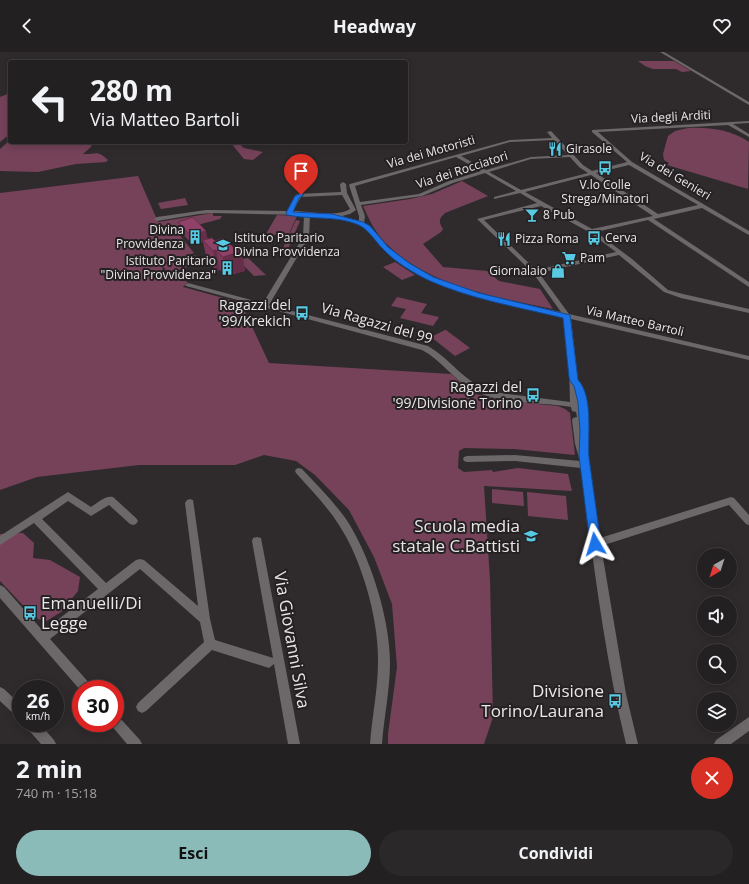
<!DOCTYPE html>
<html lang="it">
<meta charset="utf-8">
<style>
body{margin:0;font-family:"Open Sans",sans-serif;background:#2b282a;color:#f1f3f6;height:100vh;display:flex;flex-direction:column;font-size:15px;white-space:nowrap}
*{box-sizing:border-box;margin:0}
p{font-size:13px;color:#a3a3a5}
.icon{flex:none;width:22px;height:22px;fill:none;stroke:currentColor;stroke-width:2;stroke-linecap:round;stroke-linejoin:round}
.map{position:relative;height:692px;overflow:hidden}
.details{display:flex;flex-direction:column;background:#232022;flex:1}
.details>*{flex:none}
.hud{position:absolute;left:8px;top:8px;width:400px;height:84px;border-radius:4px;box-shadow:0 2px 10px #0003,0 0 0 1px #403e40;background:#232022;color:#f1f3f6;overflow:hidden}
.needle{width:26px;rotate:219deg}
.buttons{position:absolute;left:697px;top:496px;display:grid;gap:8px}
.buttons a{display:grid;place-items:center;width:40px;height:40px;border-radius:50%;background:#232022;box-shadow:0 2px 10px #0003,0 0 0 1px #403e40;font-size:20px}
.speed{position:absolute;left:12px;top:628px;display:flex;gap:8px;font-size:20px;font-weight:700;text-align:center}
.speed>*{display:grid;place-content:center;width:52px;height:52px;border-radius:50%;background:#232022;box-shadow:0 2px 10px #0003,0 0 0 1px #403e40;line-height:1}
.speed small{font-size:10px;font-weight:400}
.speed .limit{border:6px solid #d22;background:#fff;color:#111}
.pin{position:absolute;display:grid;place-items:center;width:34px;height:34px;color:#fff;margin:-41px -17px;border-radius:50% 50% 50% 0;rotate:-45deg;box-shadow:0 0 4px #0007}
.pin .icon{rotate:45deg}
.me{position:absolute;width:44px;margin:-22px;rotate:353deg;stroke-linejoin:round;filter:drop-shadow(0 0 3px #0008)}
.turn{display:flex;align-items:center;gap:14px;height:84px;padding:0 16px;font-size:18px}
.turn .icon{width:52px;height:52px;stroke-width:2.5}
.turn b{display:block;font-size:28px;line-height:34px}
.round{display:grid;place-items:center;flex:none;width:42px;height:42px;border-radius:21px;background:#2b282a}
.overview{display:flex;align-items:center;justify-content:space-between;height:68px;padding:0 16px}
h1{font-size:24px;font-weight:700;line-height:30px}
.cta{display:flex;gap:8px;margin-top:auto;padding:8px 16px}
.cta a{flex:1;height:46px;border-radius:24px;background:#8bbbb9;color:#111;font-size:16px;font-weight:700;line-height:46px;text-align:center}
.cta a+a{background:#2b282a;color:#f1f3f6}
header{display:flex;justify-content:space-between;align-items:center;height:52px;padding:0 16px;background:#232022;font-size:18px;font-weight:700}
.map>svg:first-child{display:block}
</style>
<header><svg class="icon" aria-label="back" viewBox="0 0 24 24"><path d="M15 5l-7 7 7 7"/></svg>Headway<svg class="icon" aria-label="heart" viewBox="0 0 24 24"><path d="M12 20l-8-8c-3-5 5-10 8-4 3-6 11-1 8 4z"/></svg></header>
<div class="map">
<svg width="749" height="692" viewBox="0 0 749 692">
<rect width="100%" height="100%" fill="#2f2b2d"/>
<!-- green -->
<path fill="#75425a" d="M638 9H674L691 19 682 20 676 17H653L645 14Z
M10 41V82L0 90V45Z
M688 76C710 75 731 78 749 90L748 137 667 113 669 111 664 108 663 102 668 84 675 79Z
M10 88V90H86L92 94 83 102C95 103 97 97 108 108L106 110 76 112 38 120 0 119V97Z
M230 90H237L244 96 263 100 253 108 244 107Z
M138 124 158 170 213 161V164H222L220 167 186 176 178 181 194 201 162 212 163 222 188 230 183 235 238 250 240 249 269 311 451 322 475 342 506 349 558 354 565 357 570 361 575 403 514 397 464 396 459 399 458 416 464 420 492 418 493 420 518 416 568 422 572 439 484 434 490 528 493 665 484 692H388V682L397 615 392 552 374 505 349 458 315 423 296 409 264 403 235 413H139L37 425 0 438V141Z
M462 129 488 144 445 161C439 167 438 169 443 177L441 180 423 192 443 215 487 219 499 229 540 237 553 257C493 244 424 234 381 186 373 176 368 165 363 154L410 147 432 142Z
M185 146 188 153 161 157 158 151Z
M277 163 297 164 288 184 266 182Z
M296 168 300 169 288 197 283 196Z
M195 203 201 211 168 221 162 213Z
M248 206 266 223 254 224 238 208Z
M395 210 415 223 402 228 383 215Z
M397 245 427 252 421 261 439 265 433 274 400 266 406 257 391 254Z
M445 278H446L470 296 455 304 431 285Z
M492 437 523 440 524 454 492 451Z
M527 440 566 444 568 468 528 464Z
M23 481 34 491 33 506 50 508 80 525 78 539 61 560 45 570 34 565 0 529V482Z"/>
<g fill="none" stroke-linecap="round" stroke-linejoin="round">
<!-- minor -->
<path fill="#6c6769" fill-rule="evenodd" d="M660 0H664L749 50V53Z
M749 69V71L733 72 749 82V85L728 73 598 80 632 110 749 179V183L747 182 702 156 654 167 749 230V235L648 168 596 180 632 207 668 238 683 242 749 257V261L681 246 664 240 619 203 539 221 569 262 749 304V308L571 267 578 328 582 333 588 362 585 364 589 377 588 404 600 486 731 445 734 446 749 463V473L746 472 729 453 601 494 626 642 638 692H626C604 601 593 508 581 416L515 409 467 410 464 409 463 407 464 405 467 404 515 403 580 409 575 392 572 368 573 366 577 365 576 360 572 359 571 355 565 354C534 350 497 353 470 336 452 326 441 308 422 298L186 234 185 233 188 231 263 251 303 185 304 163 213 161 199 162 157 169 154 167 157 165 206 158 287 159 297 142 341 140 340 132 343 130 346 132 347 141 356 158 350 162 342 164 359 169V164L349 133 350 132 510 88 552 86 547 80 551 79 583 113 592 119 627 110 592 80V78ZM554 88 568 103 531 105 486 118 461 104 510 90ZM456 105 481 119 449 129 419 142 360 150 355 134ZM570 105 579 115 588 121 521 138 489 120 531 107ZM629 113 698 153 658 162 596 121ZM485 121 516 139 494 145V147L520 141 537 151 477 167 533 221 561 260C511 249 459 241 415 215 406 210 397 204 390 197 381 188 375 177 364 171L365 164 361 153 422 144 453 131ZM591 123 653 164 592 177 525 140ZM342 143 350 157C336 166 310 159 293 159L301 145ZM541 154 589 180 616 200 536 218 484 168ZM310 163C328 164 347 166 363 175 372 181 378 191 386 199 398 212 416 222 432 229 473 247 520 255 564 265L569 311 570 350 493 340C463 330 453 309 428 294L269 253 309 185Z
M299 416 302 417C317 433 333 449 346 467 370 503 390 567 390 610 390 638 384 665 382 692H370C372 665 378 637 378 610 379 568 362 508 339 473 327 454 311 438 296 421L295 419 296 417Z
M68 440 91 455C97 451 106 443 113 445L136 466 138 469 136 472 133 473 130 472 109 453 91 464 68 449 42 467 106 531 136 508 140 507 144 508 198 554 185 451 187 448 190 447 193 448 210 567 215 588 273 606 252 489 253 486 257 485 261 486 300 692H288L274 612 269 616 212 598 146 659 142 661 138 659 136 655 138 651 204 590 200 570 140 517 50 587 91 633 93 637H81V639L0 546V533L4 535 43 579 98 537 34 471 0 493V484Z
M0 635 4 637 21 653V667L17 665 0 649Z
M115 663 119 665 140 688 142 692H127L111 673 110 671H115Z
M749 665V679L731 692H714L716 688Z
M24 671H39L54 688 56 692H41L26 675Z"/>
</g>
<!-- wall -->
<path fill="#7c3859" d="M178 170 208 187 215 189 233 195 242 199 245 219 226 224 220 218 217 219 207 208 203 190 192 192 180 179Z"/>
<!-- shaded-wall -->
<path fill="#652e49" d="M206 179 208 189 203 188V190L192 192 190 183Z
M216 198 220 218 217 219 213 199Z
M242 199 245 219 226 224 223 205Z"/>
<!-- building -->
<path fill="#904168" stroke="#652e49" d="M193 165 206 179 190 183 178 170Z
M212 186 215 189 223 186 233 195 236 194 242 199 223 205 216 198 213 199 203 188Z"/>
<!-- route -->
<path fill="#1a73e8" stroke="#114b97" d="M301 141 304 143 299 146 293 160 332 162 363 170 370 174 388 195 409 211 433 225 479 241 570 263 578 328C594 345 587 385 589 406 593 435 597 463 601 492L599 495 595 497 591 495 590 492 579 404 580 379 578 350 574 334 570 329 569 325 563 266C518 255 470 247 428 228 412 220 395 210 383 197 375 189 369 178 359 173 336 163 311 168 287 163L286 161 295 144Z"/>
<!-- icons -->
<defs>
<symbol id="restaurant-bare" viewBox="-9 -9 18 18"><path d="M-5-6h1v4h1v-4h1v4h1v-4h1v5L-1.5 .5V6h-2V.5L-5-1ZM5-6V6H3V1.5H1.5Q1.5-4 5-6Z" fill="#57c9e3" stroke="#252123" stroke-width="2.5" paint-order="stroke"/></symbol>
<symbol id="bus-bare" viewBox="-9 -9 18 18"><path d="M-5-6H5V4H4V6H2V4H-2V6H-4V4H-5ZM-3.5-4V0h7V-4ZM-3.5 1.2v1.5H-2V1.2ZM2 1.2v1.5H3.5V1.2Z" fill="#57c9e3" stroke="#252123" stroke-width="2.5" paint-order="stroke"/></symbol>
<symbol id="bar-bare" viewBox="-9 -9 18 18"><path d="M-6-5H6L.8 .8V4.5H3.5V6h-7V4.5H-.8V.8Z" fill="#57c9e3" stroke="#252123" stroke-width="2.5" paint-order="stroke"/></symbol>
<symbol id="building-bare" viewBox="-9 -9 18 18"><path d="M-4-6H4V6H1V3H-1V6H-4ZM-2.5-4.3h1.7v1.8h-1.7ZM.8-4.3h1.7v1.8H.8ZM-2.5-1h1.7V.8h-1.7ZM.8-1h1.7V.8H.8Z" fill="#57c9e3" stroke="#252123" stroke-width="2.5" paint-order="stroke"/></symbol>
<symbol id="school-bare" viewBox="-9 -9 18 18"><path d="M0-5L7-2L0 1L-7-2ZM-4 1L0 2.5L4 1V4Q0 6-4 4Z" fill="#57c9e3" stroke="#252123" stroke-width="2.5" paint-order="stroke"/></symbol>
<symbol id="supermarket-bare" viewBox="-9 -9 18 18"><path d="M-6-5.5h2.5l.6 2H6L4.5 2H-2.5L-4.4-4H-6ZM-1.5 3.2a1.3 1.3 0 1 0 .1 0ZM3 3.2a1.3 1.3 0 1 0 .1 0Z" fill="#57c9e3" stroke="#252123" stroke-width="2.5" paint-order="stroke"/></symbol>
<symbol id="shop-bare" viewBox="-9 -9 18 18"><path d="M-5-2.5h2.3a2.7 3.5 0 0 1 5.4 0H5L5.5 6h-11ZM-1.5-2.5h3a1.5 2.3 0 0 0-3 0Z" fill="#57c9e3" stroke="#252123" stroke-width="2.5" paint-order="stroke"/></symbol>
</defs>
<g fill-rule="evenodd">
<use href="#restaurant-bare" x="545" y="87" width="20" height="20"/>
<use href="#bus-bare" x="595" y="106" width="20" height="20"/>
<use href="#bar-bare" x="522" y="153" width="20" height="20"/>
<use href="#building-bare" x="185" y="175" width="20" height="20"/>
<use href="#bus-bare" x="584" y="176" width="20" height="20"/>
<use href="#restaurant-bare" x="494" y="177" width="20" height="20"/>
<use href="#school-bare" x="213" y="183" width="20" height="20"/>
<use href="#supermarket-bare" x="559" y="196" width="20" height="20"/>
<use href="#building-bare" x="217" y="206" width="20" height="20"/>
<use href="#shop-bare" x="548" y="209" width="20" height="20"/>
<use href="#bus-bare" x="292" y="251" width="20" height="20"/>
<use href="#bus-bare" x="523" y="333" width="20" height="20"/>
<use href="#school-bare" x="521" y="474" width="20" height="20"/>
<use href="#bus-bare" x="20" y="551" width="20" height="20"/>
<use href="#bus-bare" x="605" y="639" width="20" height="20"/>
</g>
<g text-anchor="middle" stroke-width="4" stroke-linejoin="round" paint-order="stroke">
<!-- far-street labels -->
<g font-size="12" fill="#e9e6e7" stroke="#252123">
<text transform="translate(671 65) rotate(-3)" y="4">Via degli Arditi</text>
<text transform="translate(431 100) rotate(-16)" y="4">Via dei Motoristi</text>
<text transform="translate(462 118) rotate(-18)" y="4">Via dei Rocciatori</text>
<text transform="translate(675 124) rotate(31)" y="4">Via dei Genieri</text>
<text transform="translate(635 269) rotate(13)" y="4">Via Matteo Bartoli</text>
</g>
<!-- far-poi labels -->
<g font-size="12" fill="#e9e6e7" stroke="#252123" text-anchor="start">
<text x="566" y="101">Girasole</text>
<text x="605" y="137" text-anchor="middle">V.lo Colle<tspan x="605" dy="14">Strega/Minatori</tspan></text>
<text x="543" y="167">8 Pub</text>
<text x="184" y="182" text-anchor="end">Divina<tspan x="184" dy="14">Provvidenza</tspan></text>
<text x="234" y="190">Istituto Paritario<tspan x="234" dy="14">Divina Provvidenza</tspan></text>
<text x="605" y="190">Cerva</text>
<text x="515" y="191">Pizza Roma</text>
<text x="580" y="210">Pam</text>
<text x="216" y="213" text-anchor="end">Istituto Paritario<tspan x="216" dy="14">"Divina Provvidenza"</tspan></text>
<text x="547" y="223" text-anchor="end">Giornalaio</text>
</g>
<!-- poi labels -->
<g font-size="14" fill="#e9e6e7" stroke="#252123" text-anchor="end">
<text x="291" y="258">Ragazzi del<tspan x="291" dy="16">'99/Krekich</tspan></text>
<text x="522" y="340">Ragazzi del<tspan x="522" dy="16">'99/Divisione Torino</tspan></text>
</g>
<!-- street labels -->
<g font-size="14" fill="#e9e6e7" stroke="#252123">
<text transform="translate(377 271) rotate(16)" y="5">Via Ragazzi del 99</text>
</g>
<!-- near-poi labels -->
<g font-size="17" fill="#e9e6e7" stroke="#252123" text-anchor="end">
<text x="520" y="480">Scuola media<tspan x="520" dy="20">statale C.Battisti</tspan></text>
<text x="41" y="557" text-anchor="start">Emanuelli/Di<tspan x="41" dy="20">Legge</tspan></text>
<text x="604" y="645">Divisione<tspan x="604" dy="20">Torino/Laurana</tspan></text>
</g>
<!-- near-street labels -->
<g font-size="17" fill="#e9e6e7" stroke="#252123">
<text transform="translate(292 588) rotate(80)" y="6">Via Giovanni Silva</text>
</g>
</g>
</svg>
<div class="buttons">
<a><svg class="needle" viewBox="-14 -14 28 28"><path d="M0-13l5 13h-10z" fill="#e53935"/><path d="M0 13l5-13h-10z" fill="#a3a3a5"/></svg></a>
<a><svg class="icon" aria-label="sound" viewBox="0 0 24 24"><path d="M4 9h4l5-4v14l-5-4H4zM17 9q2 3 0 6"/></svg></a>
<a><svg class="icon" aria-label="search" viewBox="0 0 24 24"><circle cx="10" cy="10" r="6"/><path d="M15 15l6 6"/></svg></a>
<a><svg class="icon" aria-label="layers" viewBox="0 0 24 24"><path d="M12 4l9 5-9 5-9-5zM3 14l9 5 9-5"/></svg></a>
</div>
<div class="speed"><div>26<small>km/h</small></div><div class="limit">30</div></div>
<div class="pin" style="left:301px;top:143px;background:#d93025"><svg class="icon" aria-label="arrive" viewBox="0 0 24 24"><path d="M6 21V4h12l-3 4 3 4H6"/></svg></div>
<svg class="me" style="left:595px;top:492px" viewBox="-20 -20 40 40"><path d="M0-17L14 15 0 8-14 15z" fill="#1a73e8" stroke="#fff" stroke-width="4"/></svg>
<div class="hud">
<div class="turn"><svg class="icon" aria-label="left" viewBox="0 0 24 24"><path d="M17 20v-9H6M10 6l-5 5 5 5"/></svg><div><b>280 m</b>Via Matteo Bartoli</div></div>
</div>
</div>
<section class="details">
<div class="overview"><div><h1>2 min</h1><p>740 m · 15:18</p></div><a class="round" style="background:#d93025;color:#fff"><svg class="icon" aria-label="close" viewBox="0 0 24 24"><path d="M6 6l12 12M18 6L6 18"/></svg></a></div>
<div class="cta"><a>Esci</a><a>Condividi</a></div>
</section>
